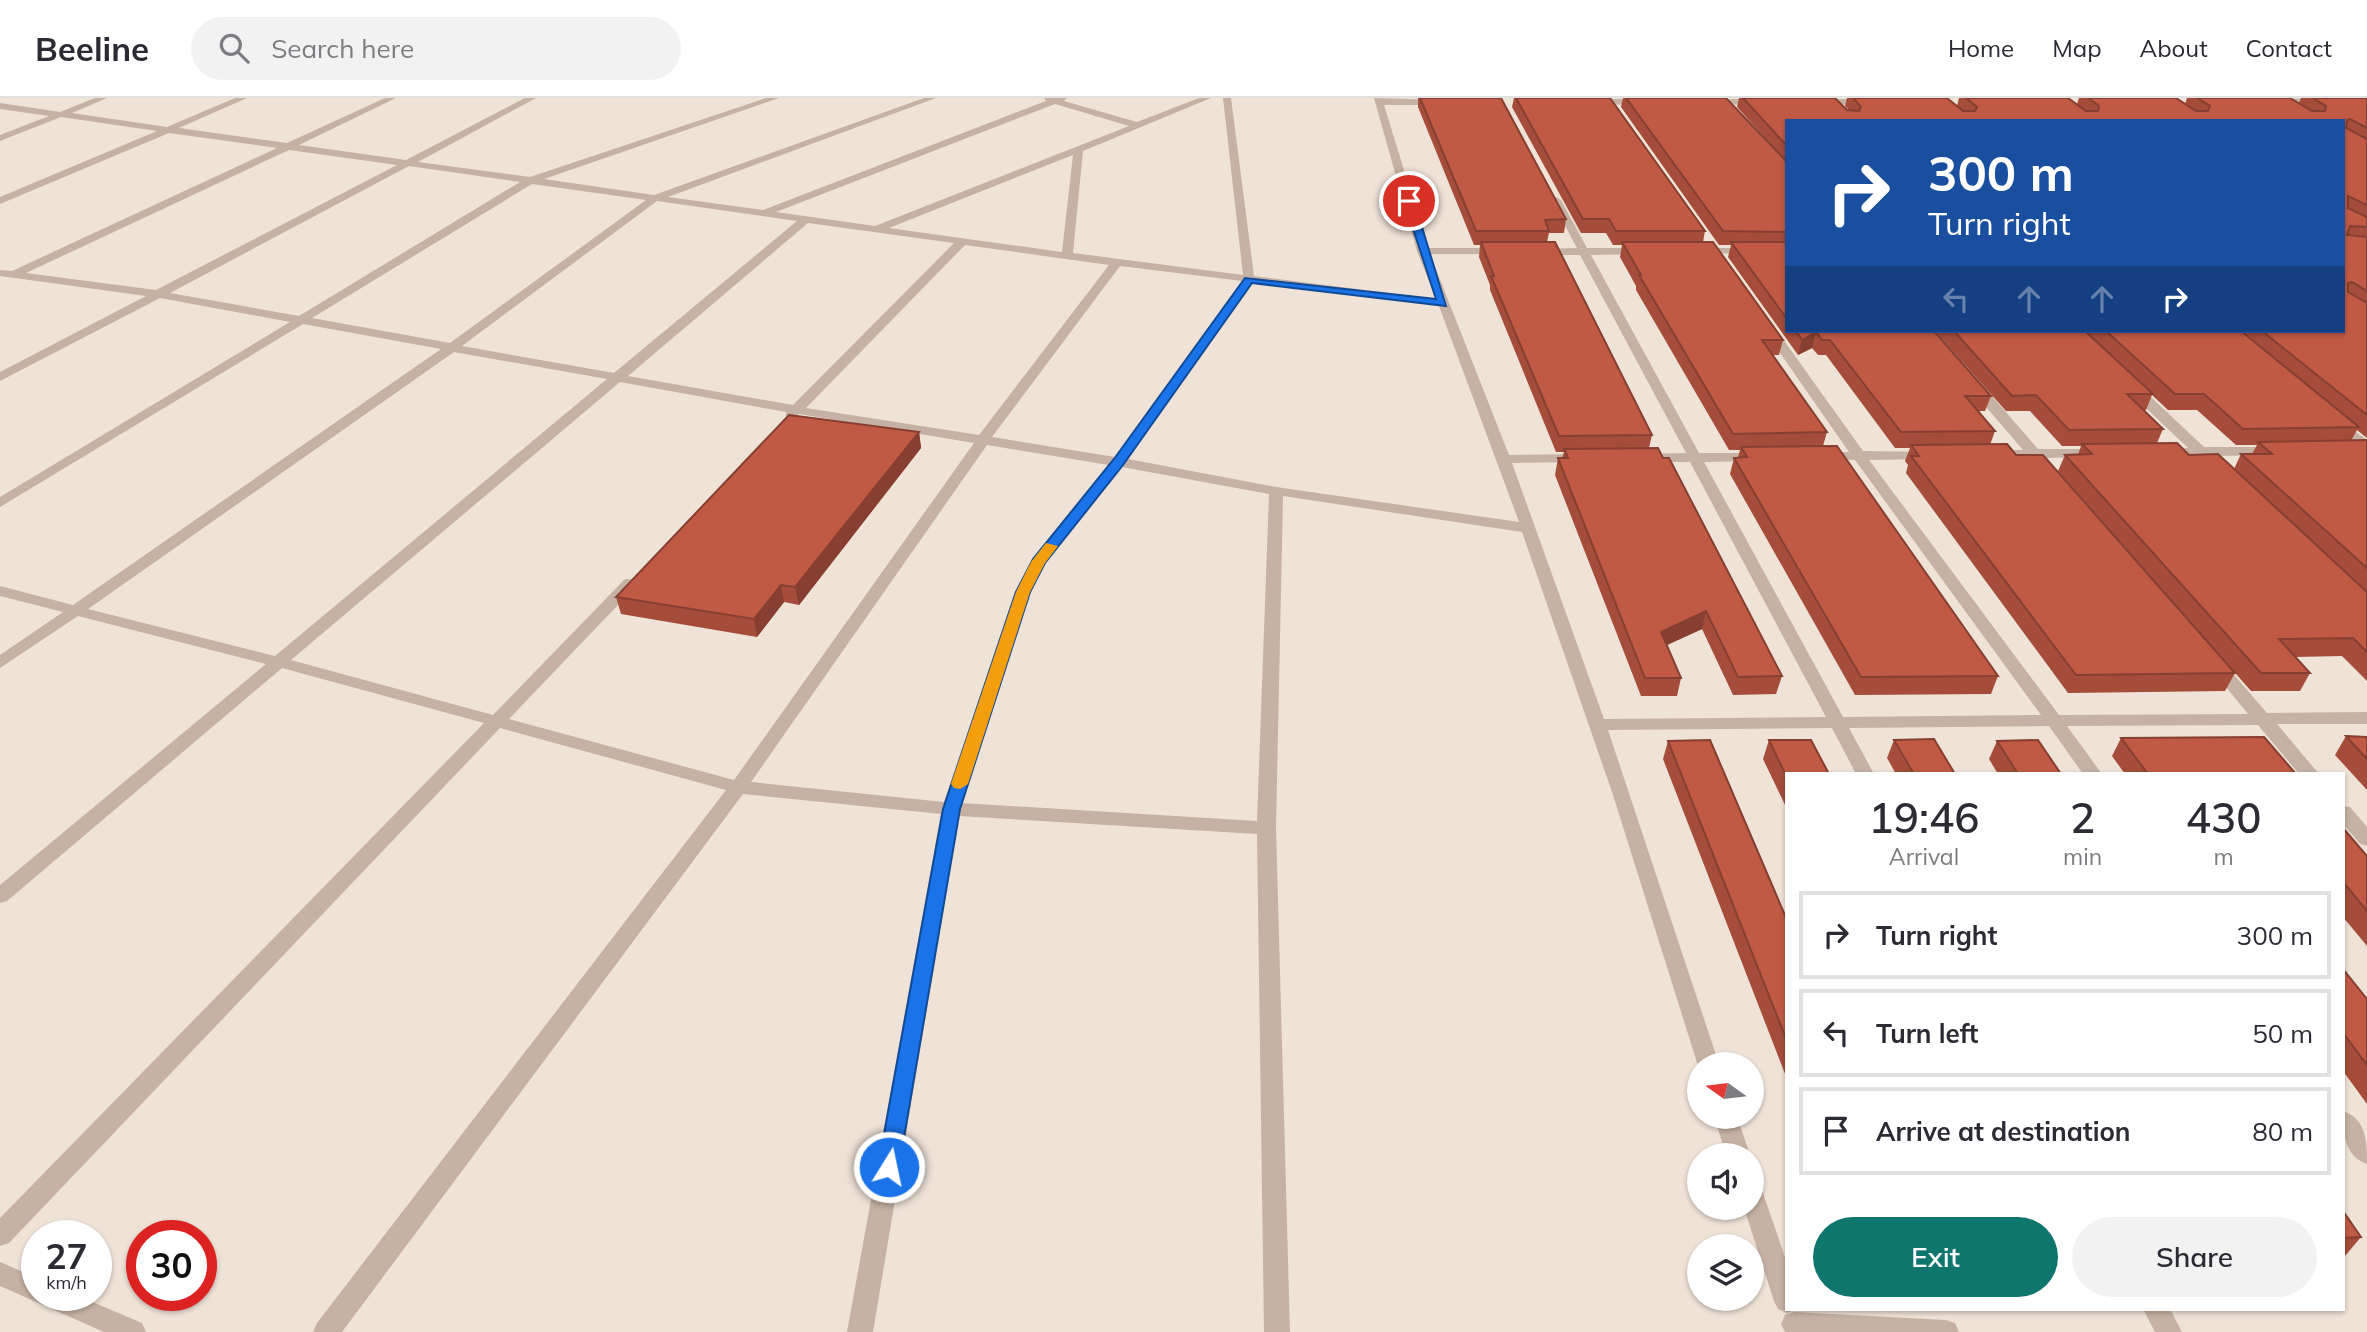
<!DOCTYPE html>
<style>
body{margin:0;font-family:Mulish,sans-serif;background:#f2f2f3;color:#2b2b33;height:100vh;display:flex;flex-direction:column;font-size:26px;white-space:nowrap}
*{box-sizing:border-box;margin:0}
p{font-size:23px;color:#7c7c81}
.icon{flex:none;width:38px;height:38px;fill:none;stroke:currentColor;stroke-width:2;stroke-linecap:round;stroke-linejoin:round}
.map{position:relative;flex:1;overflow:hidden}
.details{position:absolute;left:1785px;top:674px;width:560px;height:539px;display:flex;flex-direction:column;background:#fff;border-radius:0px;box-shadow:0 2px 5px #0004}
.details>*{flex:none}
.guide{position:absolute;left:1785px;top:21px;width:560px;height:214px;border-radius:0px;box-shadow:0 2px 5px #0004;background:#1a4fa0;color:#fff;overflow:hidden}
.needle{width:46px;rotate:284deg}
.fabs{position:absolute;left:1687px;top:954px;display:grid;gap:14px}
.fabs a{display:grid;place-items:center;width:77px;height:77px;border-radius:50%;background:#fff;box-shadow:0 2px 5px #0004;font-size:35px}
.speed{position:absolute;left:21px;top:1122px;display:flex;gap:14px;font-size:35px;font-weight:700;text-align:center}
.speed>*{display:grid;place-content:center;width:91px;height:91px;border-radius:50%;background:#fff;box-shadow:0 2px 5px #0004;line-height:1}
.speed small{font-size:18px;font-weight:400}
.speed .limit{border:10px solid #d22;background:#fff;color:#111}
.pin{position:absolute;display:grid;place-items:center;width:60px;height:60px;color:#fff;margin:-30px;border:4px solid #fff;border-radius:50%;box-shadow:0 2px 7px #0007}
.me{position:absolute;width:77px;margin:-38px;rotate:10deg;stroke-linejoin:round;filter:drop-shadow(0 0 5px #0008)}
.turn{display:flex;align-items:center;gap:24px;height:147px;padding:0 28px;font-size:32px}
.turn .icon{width:91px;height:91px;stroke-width:2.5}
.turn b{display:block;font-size:49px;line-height:60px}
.lanes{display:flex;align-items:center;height:66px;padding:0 28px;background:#0003;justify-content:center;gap:35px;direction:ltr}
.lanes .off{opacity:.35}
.eta{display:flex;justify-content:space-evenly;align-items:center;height:119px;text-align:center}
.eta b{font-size:42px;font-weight:600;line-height:49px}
.cta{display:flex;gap:14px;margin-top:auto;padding:14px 28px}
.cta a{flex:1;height:80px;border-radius:42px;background:#0f766e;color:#fff;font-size:28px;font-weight:600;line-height:80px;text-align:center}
.cta a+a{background:#f2f2f3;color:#2b2b33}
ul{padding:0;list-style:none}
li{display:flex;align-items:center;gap:21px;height:88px;margin:0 14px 10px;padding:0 14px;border:4px solid #e1e1e2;border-radius:0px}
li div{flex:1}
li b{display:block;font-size:26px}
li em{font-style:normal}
header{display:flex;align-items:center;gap:42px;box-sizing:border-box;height:98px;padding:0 35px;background:#fff;border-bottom:2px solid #e1e1e2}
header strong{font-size:33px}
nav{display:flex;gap:38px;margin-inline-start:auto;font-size:24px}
.search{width:490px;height:63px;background:#f2f2f3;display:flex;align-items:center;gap:18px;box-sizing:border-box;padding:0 24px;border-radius:38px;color:#7c7c81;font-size:26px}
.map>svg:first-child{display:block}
</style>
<header>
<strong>Beeline</strong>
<div class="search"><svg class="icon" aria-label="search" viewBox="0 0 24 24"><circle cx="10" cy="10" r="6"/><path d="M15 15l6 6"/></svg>Search here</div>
<nav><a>Home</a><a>Map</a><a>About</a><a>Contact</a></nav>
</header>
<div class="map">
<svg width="2367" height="1234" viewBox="0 0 2367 1234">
<rect width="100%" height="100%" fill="#efe2d7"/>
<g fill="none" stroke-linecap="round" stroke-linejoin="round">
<!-- minor -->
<path fill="#c6b2a4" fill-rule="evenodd" d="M95 0H107L72 15 167 29 235 0H247L179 30 287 45 385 0H396L299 47 406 62 525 0H536L418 64 530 79 766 0H779L544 81 654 97 924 0H936L668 99 763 112 1046 3 1044 0H1067L1064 3 1137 24 1199 0H1211L1083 53 1073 155 1243 177 1223 0H1231L1254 178 1436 201 1417 153 1374 0 1443 2 1440 7H1384L1428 150H1504L1510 153 1504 156H1430L1509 357 1581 356 1588 360 1581 364 1512 365 1604 621 1826 619 1690 364H1644L1637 360 1644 356 1686 355 1580 157H1535L1529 154 1535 151 1577 150 1551 102 1556 99 1561 102 1587 150H1644L1650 153 1644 156 1591 157 1699 355H1760L1767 359 1760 363 1704 364 1843 619 2041 617 1855 362 1814 361 1812 358 1819 354H1849L1762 229 1768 225 1772 226 1863 353 1936 354V360L1931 361 1869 362 2059 617 2248 616 2208 567 2216 562 2222 563 2267 615 2367 614V626H2277L2319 676H2299L2258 627 2067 628 2102 676H2083L2049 628 1849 630 1874 676H1856L1832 630 1608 632 1719 966H1699V971L1613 697 1522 434 1283 398 1276 730 1290 1234H1264L1257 736 959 718 873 1234H847L941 716 743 696 342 1234H313L317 1225 726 692 500 630 9 1145 0 1148V1120L484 625 282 570 7 803 0 805V787L266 566 78 518 0 570V557L63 514 0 498V488L73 507 441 251 303 226 0 409V399L290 224 160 200 0 283V274L146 198 0 178V172L12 173 277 50 169 35 0 106V99L157 33 61 19 0 43V37L49 18 0 11V5L60 14ZM1055 6 1129 28 875 128 776 114ZM289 52 397 67 156 192 26 175ZM1073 57 1062 154 889 130ZM409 68 520 84 299 218 170 195ZM532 86 646 102 450 245 312 220ZM657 103 797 123 614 275 462 248ZM808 125 954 145 793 307 628 278ZM965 147 1109 167 979 337 806 310ZM1120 168 1242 183 1115 359 992 339ZM1253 185 1439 208 1519 424 1276 389 1128 361ZM454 254 607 281 275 558 88 511ZM620 284 786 314V320L791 321 799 316 974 345 734 682 509 621 637 487 639 484 637 481H625L493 617 291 562ZM987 347 1109 367 1033 461 1015 494 944 704 751 684ZM1122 369 1269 396 1257 723 962 705 1031 494 1045 465Z
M2367 0V4H2269L2265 1Z
M1590 1H1646L1650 4 1646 7 1587 6Z
M1706 1H1762L1766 4 1762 7 1703 6Z
M1814 1H1870L1874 4 1870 7 1811 6Z
M1696 150H1787V156L1692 155V151Z
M1974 282 1979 283 2038 351H2099L2106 355 2099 359 2045 360 2038 364 2030 360 1986 359 1984 356 1991 352H2023L1969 289 1968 286Z
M2131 284 2136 285 2204 349H2278L2285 353 2278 357 2212 358 2205 362 2197 358 2157 357V351L2188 350 2126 291 2125 288Z
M2337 320 2367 342V353L2332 327V321Z
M2343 708 2350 709 2367 729V748L2360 746 2343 726Z
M2343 1013C2367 1021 2367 1045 2367 1066 2344 1058 2343 1034 2343 1013Z
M1714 1018H1737L1750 1057H1726Z
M1752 1087 1761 1091 1764 1098 1787 1165V1211H1796L1787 1215 1778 1211 1774 1203 1744 1110H1752Z
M0 1164 37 1180V1197H76L142 1225 146 1234H104L0 1188Z
M2143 1211H2170L2182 1234H2155Z
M1794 1214 1946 1222 1955 1225 1959 1234H1785L1781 1226 1785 1217Z"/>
</g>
<!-- wall -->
<path fill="#a54d3a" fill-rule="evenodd" d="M1418 0H1501L1566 121 1564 135H1549L1547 144 1652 337 1649 350 1663 360 1782 578 1776 596 1733 597 1702 531 1667 547 1681 580 1677 598H1641L1555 377 1558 360H1562L1564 354H1556L1490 192V187L1479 159 1480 147H1474L1418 9Z
M1514 0H1610L1705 133 1703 144 1783 242 1779 257H1773L1827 334 1823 348 1998 578 1991 596 1855 597 1730 376 1734 360 1738 359 1740 352H1729L1636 192V188L1620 159 1622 147H1613L1606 135H1581L1512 9Z
M1623 0H1726L1774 50 1737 9 1739 0H1835L1847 12 1850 13 1845 8 1847 0H1947L1957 8 1959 0H2068L2077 6 2079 0H2176L2185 6 2187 0H2290L2299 5 2301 0H2367V340L2357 332 2351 343 2367 342V583L2342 558 2295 559 2310 575 2300 593H2251L2058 373 2065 357H2078L2081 348H2062L2030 313H2006L1935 233H2343L1787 23V233H1934L1991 298 1985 313H1979L1995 333 1990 347 2016 357 2235 575 2225 593 2068 595 1906 375 1908 367 1905 363 1910 350H1895L1826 257H1818L1812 250 1798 257 1728 159 1731 147H1719L1621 9ZM2152 297 2168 312H2197L2236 347H2257L2252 356H2241L2234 371 2157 345 2163 331 2143 312H2146Z
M919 334 921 350 799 507 784 504 757 539 621 516 616 499Z
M2346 638 2367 639V692L2335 657Z
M2121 640 2296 676H2125L2112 658Z
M1769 642 1787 676V711L1763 661Z
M1894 642 1955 676H1896L1887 660Z
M1668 643 1787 822V981L1663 661Z
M1997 643 2061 676H1998L1989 661Z
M2343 730 2367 758V848L2343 819Z
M2343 871 2367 901V1006L2343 973Z
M2343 1113 2361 1139 2345 1158H2343Z"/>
<!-- shaded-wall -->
<path fill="#863f30" d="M1816 234 1812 250 1798 257 1802 242Z
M919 334 921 350 799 507 795 489Z
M781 487 784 504 757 539 754 521Z
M1706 513 1702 531 1656 552 1661 534Z"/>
<!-- building -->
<path fill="#c05a44" stroke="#863f30" stroke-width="2" d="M1420 0H1501L1566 121 1545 122 1549 133H1476Z
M1516 0H1610L1705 133H1616L1609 121H1583Z
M1626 0H1726L1787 64V134L1723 133Z
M1743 0H1835L1847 12 1859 13 1861 9 1853 0H1947L1963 13H1975L1977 9 1966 0H2068L2086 13H2098L2099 8 2088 0H2176L2196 13H2208L2210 8 2197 0H2290L2312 13H2325L2326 8 2313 0H2367V30L2350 21 2347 22 2346 30 2367 41V107L2348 98V110L2367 119V129L2350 128 2347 137 2367 139V193L2352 184 2348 185V194L2367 205V317L2262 233H2343V23H1787V48Z
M1481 144H1555L1652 337 1559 338 1491 178H1494Z
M1622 144H1713L1783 242H1762L1827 334 1733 336 1639 177H1641Z
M1731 144H1787V221Z
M1796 233H1934L1991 298H1965L1995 333 1901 334 1830 242H1822L1816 234 1802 242Z
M1954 233H2085L2153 296H2127L2163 331 2069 332 2036 297 2012 298Z
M2106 233H2241L2359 329 2243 331 2204 296H2175Z
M789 317 919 334 795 489 781 487 754 521 616 499Z
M2367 342V470L2241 356H2272L2258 344Z
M2177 345 2189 357 2218 356 2367 494V554L2353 540 2279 541 2310 575H2261L2065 357 2092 356 2082 346Z
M2007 346 2016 357H2043L2235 575 2076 577 1911 358H1919L1911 347Z
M1837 348 1998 578 1861 579 1734 360 1747 359 1741 349Z
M1658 350 1663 360H1669L1782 578 1738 579 1706 513 1661 534 1681 580H1645L1558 360H1568L1564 351Z
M2346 638 2367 639V661Z
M2264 639 2296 676H2148L2121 640Z
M1934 641 1955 676H1914L1894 642Z
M1710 642 1787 822V943L1668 643Z
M1769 642H1811L1829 676H1787V680Z
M2038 642 2061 676H2018L1997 643Z
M2343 730 2367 758V813L2343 784Z
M2343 871 2367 901V967L2343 935Z
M2343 1113 2361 1139 2343 1140Z"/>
<!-- route -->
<path fill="#1a73e8" stroke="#114b97" stroke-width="2" d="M1409 100 1414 103 1446 208 1252 185 1123 367 1045 465 1030 494 960 711 899 1069 896 1075 889 1078 881 1075 878 1069 943 711 1016 494 1033 461 1114 361 1245 180 1436 201 1404 103Z"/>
<!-- slow -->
<path fill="#f59e0b" d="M1046 445 1058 448 1045 465 1030 494 968 686 960 691 954 690 951 686 1016 494 1031 464Z"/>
</svg>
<div class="fabs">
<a><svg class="needle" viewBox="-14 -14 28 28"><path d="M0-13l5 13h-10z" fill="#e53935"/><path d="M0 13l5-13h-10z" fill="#7c7c81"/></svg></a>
<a><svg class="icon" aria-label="sound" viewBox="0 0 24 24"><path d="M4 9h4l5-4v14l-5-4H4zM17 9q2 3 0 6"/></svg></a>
<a><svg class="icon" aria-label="layers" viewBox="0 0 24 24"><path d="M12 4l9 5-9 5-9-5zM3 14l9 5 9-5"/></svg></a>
</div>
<div class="speed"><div>27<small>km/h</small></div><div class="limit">30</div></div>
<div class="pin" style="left:1409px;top:103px;background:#d93025"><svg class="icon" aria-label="arrive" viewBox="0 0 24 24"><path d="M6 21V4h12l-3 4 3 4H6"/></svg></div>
<svg class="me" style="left:889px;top:1069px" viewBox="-20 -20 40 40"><circle r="17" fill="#1a73e8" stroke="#fff" stroke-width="3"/><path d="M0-11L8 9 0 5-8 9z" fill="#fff"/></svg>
<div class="guide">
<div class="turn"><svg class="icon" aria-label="right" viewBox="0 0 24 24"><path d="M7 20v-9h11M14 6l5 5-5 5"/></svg><div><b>300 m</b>Turn right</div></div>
<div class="lanes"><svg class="icon off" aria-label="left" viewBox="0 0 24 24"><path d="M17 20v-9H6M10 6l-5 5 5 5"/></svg><svg class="icon off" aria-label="ahead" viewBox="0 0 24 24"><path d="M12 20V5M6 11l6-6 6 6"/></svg><svg class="icon off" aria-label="ahead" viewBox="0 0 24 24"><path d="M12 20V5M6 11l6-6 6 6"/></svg><svg class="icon" aria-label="right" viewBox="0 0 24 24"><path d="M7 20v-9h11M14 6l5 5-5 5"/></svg></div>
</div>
<section class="details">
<div class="eta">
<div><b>19:46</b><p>Arrival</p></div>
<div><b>2</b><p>min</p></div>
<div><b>430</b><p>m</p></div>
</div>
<ul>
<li><svg class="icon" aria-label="right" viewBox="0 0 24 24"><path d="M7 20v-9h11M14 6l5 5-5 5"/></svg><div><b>Turn right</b></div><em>300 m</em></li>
<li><svg class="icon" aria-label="left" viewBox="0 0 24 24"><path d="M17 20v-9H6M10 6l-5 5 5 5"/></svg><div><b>Turn left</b></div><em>50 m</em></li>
<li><svg class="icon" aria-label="arrive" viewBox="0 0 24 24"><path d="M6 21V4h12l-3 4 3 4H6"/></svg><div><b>Arrive at destination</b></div><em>80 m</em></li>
</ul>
<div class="cta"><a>Exit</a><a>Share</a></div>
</section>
</div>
